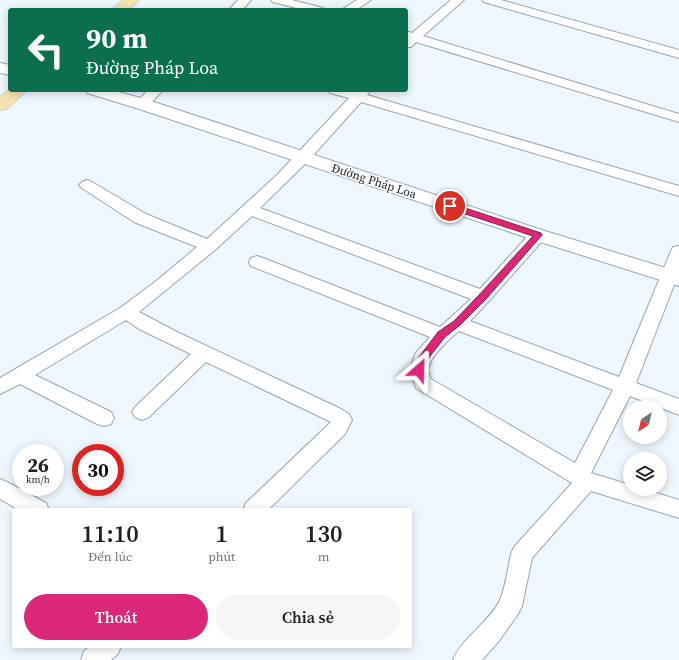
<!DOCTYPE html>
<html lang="vi">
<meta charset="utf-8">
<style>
body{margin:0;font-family:"Source Serif 4",serif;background:#f6f6f6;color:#202124;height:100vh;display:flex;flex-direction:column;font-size:15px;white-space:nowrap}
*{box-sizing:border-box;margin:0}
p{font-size:13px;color:#757577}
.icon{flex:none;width:22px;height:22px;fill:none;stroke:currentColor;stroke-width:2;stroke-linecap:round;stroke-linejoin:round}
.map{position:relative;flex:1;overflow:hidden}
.panel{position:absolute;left:12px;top:508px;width:400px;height:140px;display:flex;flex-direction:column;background:#fff;border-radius:4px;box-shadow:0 2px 10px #0003}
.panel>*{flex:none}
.top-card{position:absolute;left:8px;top:8px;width:400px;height:84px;border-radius:4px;box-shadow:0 2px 10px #0003;background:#0b6e4f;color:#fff;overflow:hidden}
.needle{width:26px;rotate:215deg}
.tools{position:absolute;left:623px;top:400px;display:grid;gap:8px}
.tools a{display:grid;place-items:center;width:44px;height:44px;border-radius:50%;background:#fff;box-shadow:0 2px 10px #0003;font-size:20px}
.speed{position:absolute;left:12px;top:444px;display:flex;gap:8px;font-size:20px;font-weight:700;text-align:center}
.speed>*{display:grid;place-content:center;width:52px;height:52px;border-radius:50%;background:#fff;box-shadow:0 2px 10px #0003;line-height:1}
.speed small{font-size:10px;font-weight:400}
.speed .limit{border:6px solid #d22;background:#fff;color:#111}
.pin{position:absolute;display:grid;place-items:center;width:34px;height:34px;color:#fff;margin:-17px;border:2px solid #fff;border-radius:50%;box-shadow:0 1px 4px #0007}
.me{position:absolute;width:44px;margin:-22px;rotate:25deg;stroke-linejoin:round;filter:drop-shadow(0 0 3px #0008)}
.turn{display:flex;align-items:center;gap:14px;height:84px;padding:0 12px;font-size:18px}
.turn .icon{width:52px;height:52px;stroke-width:2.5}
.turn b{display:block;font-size:28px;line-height:34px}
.eta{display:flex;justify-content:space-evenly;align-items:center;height:68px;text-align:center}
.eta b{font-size:24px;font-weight:600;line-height:28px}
.primary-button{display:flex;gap:8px;margin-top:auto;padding:8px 12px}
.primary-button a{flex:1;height:46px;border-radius:24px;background:#db2777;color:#fff;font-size:16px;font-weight:600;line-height:46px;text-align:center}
.primary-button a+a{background:#f6f6f6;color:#202124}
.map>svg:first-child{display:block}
</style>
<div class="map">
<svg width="679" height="660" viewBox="0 0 679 660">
<rect width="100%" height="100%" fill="#eef7fe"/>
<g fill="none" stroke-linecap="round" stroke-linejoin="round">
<defs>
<path id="minor" d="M238 0H251L242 10H229Z
M271 0H292L323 8 325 10H304L273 2Z
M357 0H371L356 10H341Z
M451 0H464L423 36 679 114V122L416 42 411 47H406V31L412 33Z
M482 0H501L679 50V58L484 2Z
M148 90H163L147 107H137L135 104Z
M328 90H349L355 92 357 90H371L367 95 679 186V196L361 102 309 160 260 208 480 289 532 231 538 230 544 231 546 235 544 239 489 301 470 321 619 377 671 251 673 247 679 246V272L636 383 679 399V415L630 396 591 473 630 485V489H643L679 500V518L591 491 532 558 522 606 518 614 499 641 482 660H453C462 638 487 624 499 602 505 591 508 567 511 554L514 547 572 483 416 388 410 370 415 354 430 337 251 266 249 262 251 258 257 256 263 258 440 327 471 299 252 216 215 250 139 312 179 333 341 409 349 414 352 420 345 434 268 510H243L246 503 331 422 206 362 149 417 142 420 135 417 132 412 135 407 191 354 139 329 126 320 35 375 111 412 114 418 111 424 104 426 97 424 20 384 0 394V378L120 308 155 282 197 247 134 222 82 188 79 185 82 182 87 180 92 182 146 214 207 239 277 175 349 98 330 93ZM459 331 613 390 575 463 431 379C430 376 428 372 428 370 429 357 450 338 459 331Z
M0 479 7 482 46 503 49 510H19L0 499Z
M91 646H121L118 654 111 660H81L84 651Z"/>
<path id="tertiary" d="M0 63 10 65V75L0 73Z
M85 90H111L148 100 545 231 679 272V286L531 239 136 108 87 93Z"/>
<path id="primary" d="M123 0H139L128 10H112Z
M10 89 27 90 6 109 0 110V97Z"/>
</defs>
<!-- minor casing -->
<use href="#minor" stroke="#97a6b0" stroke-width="2"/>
<!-- tertiary casing -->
<use href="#tertiary" stroke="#97a6b0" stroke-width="2"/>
<!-- primary casing -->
<use href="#primary" stroke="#d1d2d3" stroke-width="2"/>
<!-- minor -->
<use href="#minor" fill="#fff" fill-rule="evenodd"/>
<!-- tertiary -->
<use href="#tertiary" fill="#fff" fill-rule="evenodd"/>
<!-- primary -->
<use href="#primary" fill="#f7e2b0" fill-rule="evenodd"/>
</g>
<!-- route -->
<path fill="#db2777" stroke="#8e194d" d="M450 203 541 233 542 235 486 299 460 325 445 337 427 360 422 373 419 374 414 370 419 357 438 332 454 321 479 295 533 236 447 208V204Z"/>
<g text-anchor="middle" stroke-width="3.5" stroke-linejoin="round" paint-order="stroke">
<!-- street labels -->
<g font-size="12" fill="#191f23" stroke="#fff">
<text transform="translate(374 181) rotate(18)" y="4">Đường Pháp Loa</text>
</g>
</g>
</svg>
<div class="tools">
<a><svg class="needle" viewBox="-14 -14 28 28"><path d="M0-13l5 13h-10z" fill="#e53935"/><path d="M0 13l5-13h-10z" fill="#757577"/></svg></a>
<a><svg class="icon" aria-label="layers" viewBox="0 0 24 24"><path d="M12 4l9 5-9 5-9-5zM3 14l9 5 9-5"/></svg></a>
</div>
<div class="speed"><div>26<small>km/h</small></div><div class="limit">30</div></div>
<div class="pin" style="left:450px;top:206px;background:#d93025"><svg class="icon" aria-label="arrive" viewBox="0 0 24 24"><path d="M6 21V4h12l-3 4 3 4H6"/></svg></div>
<svg class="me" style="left:419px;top:370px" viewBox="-20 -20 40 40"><path d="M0-17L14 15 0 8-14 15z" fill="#db2777" stroke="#fff" stroke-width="4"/></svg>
<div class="top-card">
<div class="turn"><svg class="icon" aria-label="left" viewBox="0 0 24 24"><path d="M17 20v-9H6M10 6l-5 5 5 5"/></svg><div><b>90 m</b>Đường Pháp Loa</div></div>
</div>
<section class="panel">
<div class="eta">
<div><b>11:10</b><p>Đến lúc</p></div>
<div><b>1</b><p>phút</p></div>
<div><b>130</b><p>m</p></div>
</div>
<div class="primary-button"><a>Thoát</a><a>Chia sẻ</a></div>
</section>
</div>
